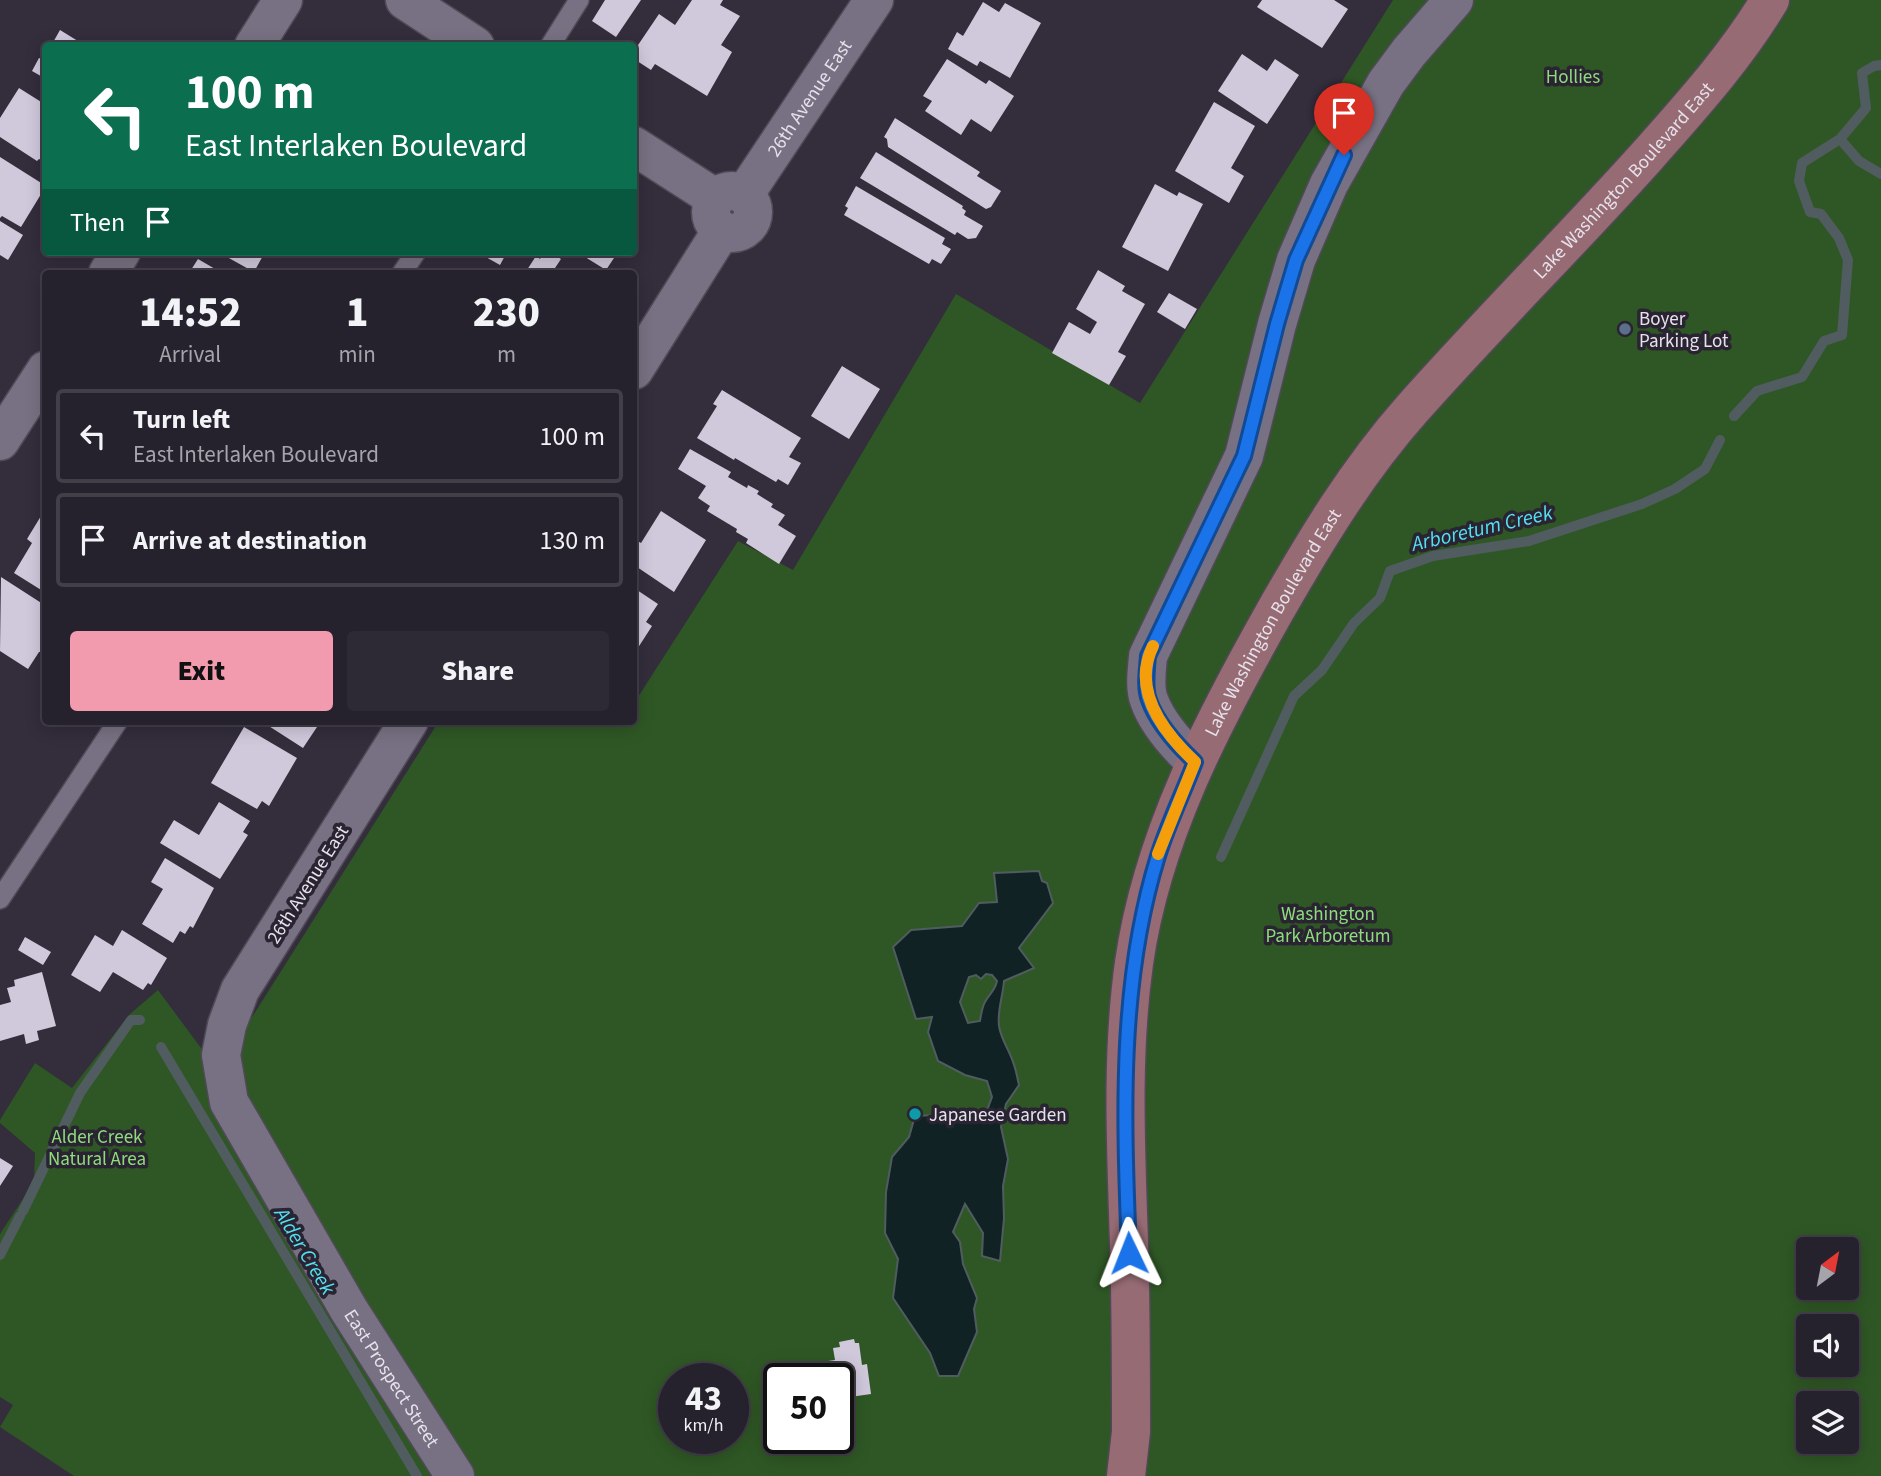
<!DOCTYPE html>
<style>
body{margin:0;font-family:"Source Sans 3",sans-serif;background:#2e2a35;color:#f1f3f6;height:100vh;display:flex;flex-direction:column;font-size:26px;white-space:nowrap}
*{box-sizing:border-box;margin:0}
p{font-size:23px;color:#a4a4aa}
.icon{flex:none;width:38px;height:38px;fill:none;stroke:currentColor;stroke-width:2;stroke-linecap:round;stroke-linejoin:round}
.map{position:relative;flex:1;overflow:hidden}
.side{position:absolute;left:42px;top:270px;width:595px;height:455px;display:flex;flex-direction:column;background:#26222d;border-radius:7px;box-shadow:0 4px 18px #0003,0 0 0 2px #423f49}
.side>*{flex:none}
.hud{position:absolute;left:42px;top:42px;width:595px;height:214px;border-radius:7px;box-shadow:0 4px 18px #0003,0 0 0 2px #423f49;background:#0b6e4f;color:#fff;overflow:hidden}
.needle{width:46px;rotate:32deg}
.controls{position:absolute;left:1796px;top:1237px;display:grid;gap:14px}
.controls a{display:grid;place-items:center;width:63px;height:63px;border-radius:7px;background:#26222d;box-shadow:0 4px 18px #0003,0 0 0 2px #423f49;font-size:35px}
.speed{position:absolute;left:658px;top:1363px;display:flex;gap:14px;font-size:35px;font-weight:700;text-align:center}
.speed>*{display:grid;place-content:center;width:91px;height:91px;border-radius:50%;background:#26222d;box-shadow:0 4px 18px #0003,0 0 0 2px #423f49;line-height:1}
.speed small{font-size:18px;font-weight:400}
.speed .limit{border:4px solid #111;border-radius:10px;background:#fff;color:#111}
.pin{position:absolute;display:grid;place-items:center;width:60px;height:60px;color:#fff;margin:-72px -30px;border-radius:50% 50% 50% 0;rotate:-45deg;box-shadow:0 0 7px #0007}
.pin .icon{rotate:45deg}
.me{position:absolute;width:77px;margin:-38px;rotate:358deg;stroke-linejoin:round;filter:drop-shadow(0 0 5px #0008)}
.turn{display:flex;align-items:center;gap:24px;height:147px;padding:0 28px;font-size:32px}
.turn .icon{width:91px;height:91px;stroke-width:2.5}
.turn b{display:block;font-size:49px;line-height:60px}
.then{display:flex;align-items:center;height:66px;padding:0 28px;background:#0003;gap:14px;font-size:26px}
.eta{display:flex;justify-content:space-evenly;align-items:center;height:119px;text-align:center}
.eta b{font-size:42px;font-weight:800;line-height:49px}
.button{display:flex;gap:14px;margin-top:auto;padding:14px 28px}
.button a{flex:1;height:80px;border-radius:7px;background:#f29aae;color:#111;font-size:28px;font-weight:800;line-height:80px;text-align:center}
.button a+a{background:#2e2a35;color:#f1f3f6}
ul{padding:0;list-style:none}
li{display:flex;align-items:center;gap:21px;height:94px;margin:0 14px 10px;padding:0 14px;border:4px solid #423f49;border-radius:7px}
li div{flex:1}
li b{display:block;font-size:26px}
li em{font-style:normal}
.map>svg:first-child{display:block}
</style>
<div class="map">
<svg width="1881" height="1476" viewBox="0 0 1881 1476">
<rect width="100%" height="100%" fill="#332d3c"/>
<!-- green -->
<path fill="#2f5725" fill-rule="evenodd" d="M1393 0H1881V1476H74L0 1427 13 1405 0 1397V1234L34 1182 35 1153 0 1123V1120L35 1063 72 1088 130 1014 158 990 218 1071 439 721H634V695L638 697 738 541 793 570 956 294 1140 403ZM1808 1250H1846V1288H1808ZM1808 1326H1846V1365H1808ZM674 1379H733V1438H674ZM779 1379H838V1438H779ZM1808 1404H1846V1442H1808Z"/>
<!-- water -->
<path fill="#102224" stroke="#505c60" stroke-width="2" fill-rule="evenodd" d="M1039 871 1042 881 1047 883 1053 903 1019 948 1034 968 1004 981C1003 996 997 1011 999 1026 1001 1039 1009 1050 1013 1062 1016 1069 1017 1077 1019 1085L1006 1104 1001 1127 1008 1159 1003 1186 1004 1218 1000 1261 982 1256 983 1233 965 1204 953 1232 960 1242 963 1264 977 1298 974 1309 977 1332 958 1376H939L930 1353 893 1298 898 1259 885 1233 886 1192 892 1157 909 1137 915 1116 986 1113 992 1097 987 1081 965 1075 938 1061 928 1032 932 1017 916 1019 893 947 911 930 962 926 979 903 997 902 994 873ZM986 974 992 975 997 981C995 991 989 994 985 1002 982 1007 981 1015 980 1021L968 1023 960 1002 969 977 976 975 981 979Z"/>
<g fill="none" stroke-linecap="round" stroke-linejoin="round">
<!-- stream -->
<path stroke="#505c60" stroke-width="10" d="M1840 139 1859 161 1881 174
M1734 416 1757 391 1802 377 1824 341 1842 335 1848 260 1839 238 1821 214 1810 212 1799 181 1802 163 1840 139 1866 108 1862 73 1874 66 1881 65
M1221 857 1294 696 1322 670 1354 623 1380 598 1390 571 1433 556 1529 541 1642 504 1675 489 1705 469 1720 440
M161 1047 417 1476
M23 1211 80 1093 131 1020H140
M0 1255 20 1216"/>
</g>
<!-- building -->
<path fill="#d0c9dc" d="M605 0H641L616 37 592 21Z
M692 0H723L720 5 740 16 721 45 732 52 707 96 655 64 651 70 634 59V51L659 14 675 25Z
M1262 0H1334L1348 9 1322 48 1257 7Z
M983 2 999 12 1005 3 1041 23 1010 78 980 61 977 66 948 49 957 32 963 36Z
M60 30 86 46H51Z
M46 54V79L32 71 39 58 42 59Z
M1242 54 1267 71 1275 59 1299 75 1267 124 1218 91Z
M947 59 986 84 989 80 1014 96 991 132 971 119 961 135 925 111 932 101 923 96Z
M19 88 46 105V162L39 159 37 161 0 137V118Z
M1214 102 1255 126 1231 168 1244 176 1229 203 1175 171Z
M895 118 980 172 977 176 1001 191 991 207 986 209 888 147 887 139 884 137Z
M876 152 963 206 962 208 966 211 964 215 983 226 976 238 968 239 957 232 955 235 860 178Z
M0 157 46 186 21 227 2 216 0 218Z
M1155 184 1177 196 1179 192 1203 204 1168 271 1122 247Z
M856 186 945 238 942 244 951 249 941 264 932 259 929 264 844 215 848 208 845 206Z
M0 221 23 235 8 260 0 255Z
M218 252H265L254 272Z
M487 252H507L500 265 484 256Z
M544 252H550L561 259 555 268 563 273H525L536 256 540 259Z
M577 252H618L606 270Z
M198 259 222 273H189Z
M1098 270 1125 286 1122 291 1145 304 1118 352 1126 356 1109 385 1052 353 1069 322 1090 334 1097 322 1076 309Z
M1169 293 1197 309 1185 329 1157 312Z
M842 366 880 389 849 439 811 416Z
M722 390 801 438 789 457 801 463 788 485 778 479 776 482 735 458 734 460 697 438 717 406 713 404Z
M690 449 731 472 728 477 747 488 748 485 759 491 757 494 773 504 771 507 785 515 778 525 796 536 779 564 746 543 748 539 736 532 737 529 707 511 710 506 698 498 706 486 678 469Z
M661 511 706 540 674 592 634 565V539L641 543Z
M41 516 46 519V593L14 573 32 543 27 539Z
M1 577 46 606V651L39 652 28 669 0 651Z
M634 588 658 604 646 622 652 626 634 654Z
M261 721H321L303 748Z
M244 727 297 758 269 806 262 801 257 809 211 783Z
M219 802 250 821 243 832 248 835 220 879 160 843 174 820 199 835Z
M165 858 214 888 193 928 190 926 185 934 180 931 173 943 142 924 163 889 151 882Z
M122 930 167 958 151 985 148 983 143 990 113 972 100 992 71 975 95 935 113 946Z
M25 937 51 952 43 965 18 950Z
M42 972 56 1026 37 1031 39 1040 26 1044 24 1034 0 1041V1005L11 1002 7 988 15 986 14 980Z
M0 1158 13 1166 0 1186Z
M854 1339 855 1343H859L862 1365 867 1364 871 1394 843 1398 838 1379H831L828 1361 835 1360 833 1348 840 1347 839 1342Z"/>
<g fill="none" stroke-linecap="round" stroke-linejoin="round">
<defs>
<path id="lane" d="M550 46 579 0
M402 273 416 252
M0 899 118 721"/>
<g id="street">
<path d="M405 0 475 46"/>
<path d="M254 46 283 0"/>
<path d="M634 146 715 198"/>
<circle cx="732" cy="212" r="21"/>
<path id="s1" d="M744 195 874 0"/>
<path d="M108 273 121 252"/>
<path d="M634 370 722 230"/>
<path d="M0 441 46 370"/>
<path id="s2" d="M409 721 240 990 227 1025 221 1055 229 1102 349 1310 455 1476"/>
<path d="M1195 762C1178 746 1157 723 1149 700 1144 687 1147 670 1148 656L1244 456 1277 324 1296 260 1329 184 1386 83 1409 52 1454 0"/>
</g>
<g id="secondary">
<path id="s3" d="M1126 1476 1131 1432C1131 1369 1131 1306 1129 1243 1126 1149 1121 1056 1134 963 1152 837 1212 723 1274 613 1315 541 1357 471 1412 409 1489 322 1571 241 1648 155 1692 105 1735 58 1770 0"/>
</g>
</defs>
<!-- lane casing -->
<use href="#lane" stroke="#504a57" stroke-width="22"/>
<!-- street casing -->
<use href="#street" stroke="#504a57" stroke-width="41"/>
<!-- secondary casing -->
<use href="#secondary" stroke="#504a57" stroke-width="41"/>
<!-- lane -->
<use href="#lane" stroke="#787183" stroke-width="19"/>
<!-- street -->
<use href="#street" stroke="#787183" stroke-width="38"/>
<!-- secondary -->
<use href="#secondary" stroke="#976b73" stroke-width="38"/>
</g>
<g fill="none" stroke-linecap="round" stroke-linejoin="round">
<defs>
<path id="route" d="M1129 1253C1124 1120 1118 985 1158 856 1168 824 1183 793 1195 762 1178 746 1157 723 1149 700 1144 687 1147 670 1148 656L1244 456 1277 324 1296 260 1344 155"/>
</defs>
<!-- route casing -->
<use href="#route" stroke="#114b97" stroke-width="18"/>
<!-- route -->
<use href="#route" stroke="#1a73e8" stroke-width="12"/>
<!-- slow -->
<path stroke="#f59e0b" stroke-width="12" d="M1153 646C1131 690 1164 733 1195 762L1158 854"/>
</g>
<!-- markers -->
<circle fill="#5c6f8a" stroke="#292332" stroke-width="2.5" cx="1625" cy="329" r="7"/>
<circle fill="#0f9aa8" stroke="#292332" stroke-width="2.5" cx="915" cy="1114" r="7"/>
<g text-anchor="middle" stroke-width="7" stroke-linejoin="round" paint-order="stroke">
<!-- park labels -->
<g font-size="19" fill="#8edc7c" stroke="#292332">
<text x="1573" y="83">Hollies</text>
<text x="1328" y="920">Washington<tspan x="1328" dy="22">Park Arboretum</tspan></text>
<text x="97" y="1143">Alder Creek<tspan x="97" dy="22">Natural Area</tspan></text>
</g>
<!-- street labels -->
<g font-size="19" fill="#e6e2ec" stroke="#292332">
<text dy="7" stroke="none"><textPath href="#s1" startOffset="117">26th Avenue East</textPath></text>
<text dy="7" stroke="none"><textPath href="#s3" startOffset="1451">Lake Washington Boulevard East</textPath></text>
<text dy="7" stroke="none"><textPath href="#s3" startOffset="884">Lake Washington Boulevard East</textPath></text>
<text transform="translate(307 884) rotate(-58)" y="7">26th Avenue East</text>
<text dy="7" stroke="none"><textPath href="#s2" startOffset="754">East Prospect Street</textPath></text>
</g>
<!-- poi labels -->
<g font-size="19" fill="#e6e2ec" stroke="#292332" text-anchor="start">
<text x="1639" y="325">Boyer<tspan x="1639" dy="22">Parking Lot</tspan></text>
<text x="929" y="1121">Japanese Garden</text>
</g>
<!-- water labels -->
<g font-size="21" font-style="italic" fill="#53e0f0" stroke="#292332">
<text transform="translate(1482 528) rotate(-13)" y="7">Arboretum Creek</text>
<text transform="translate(305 1251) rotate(59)" y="7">Alder Creek</text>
</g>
</g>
</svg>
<div class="controls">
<a><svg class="needle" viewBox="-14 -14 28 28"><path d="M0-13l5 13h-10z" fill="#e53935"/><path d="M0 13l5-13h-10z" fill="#a4a4aa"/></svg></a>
<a><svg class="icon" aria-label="sound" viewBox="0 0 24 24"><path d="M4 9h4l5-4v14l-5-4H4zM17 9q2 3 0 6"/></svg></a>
<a><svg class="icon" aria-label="layers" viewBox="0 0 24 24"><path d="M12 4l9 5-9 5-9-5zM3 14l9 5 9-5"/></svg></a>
</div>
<div class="speed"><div>43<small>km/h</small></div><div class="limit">50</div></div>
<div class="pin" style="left:1344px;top:155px;background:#d93025"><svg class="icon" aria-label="arrive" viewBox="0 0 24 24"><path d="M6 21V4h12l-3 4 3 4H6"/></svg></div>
<svg class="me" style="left:1129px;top:1253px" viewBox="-20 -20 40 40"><path d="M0-17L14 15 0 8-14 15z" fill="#1a73e8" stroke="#fff" stroke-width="4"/></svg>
<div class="hud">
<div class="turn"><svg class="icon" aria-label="left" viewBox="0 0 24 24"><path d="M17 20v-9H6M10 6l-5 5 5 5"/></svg><div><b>100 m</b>East Interlaken Boulevard</div></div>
<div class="then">Then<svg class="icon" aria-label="arrive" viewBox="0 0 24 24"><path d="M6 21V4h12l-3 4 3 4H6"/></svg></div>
</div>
<section class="side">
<div class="eta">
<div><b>14:52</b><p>Arrival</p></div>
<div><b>1</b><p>min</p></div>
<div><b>230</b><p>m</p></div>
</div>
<ul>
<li><svg class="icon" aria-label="left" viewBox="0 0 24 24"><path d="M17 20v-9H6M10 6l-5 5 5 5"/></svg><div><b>Turn left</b><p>East Interlaken Boulevard</p></div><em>100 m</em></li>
<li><svg class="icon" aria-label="arrive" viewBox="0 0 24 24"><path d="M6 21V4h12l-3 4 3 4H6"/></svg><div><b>Arrive at destination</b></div><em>130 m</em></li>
</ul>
<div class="button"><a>Exit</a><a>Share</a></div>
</section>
</div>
